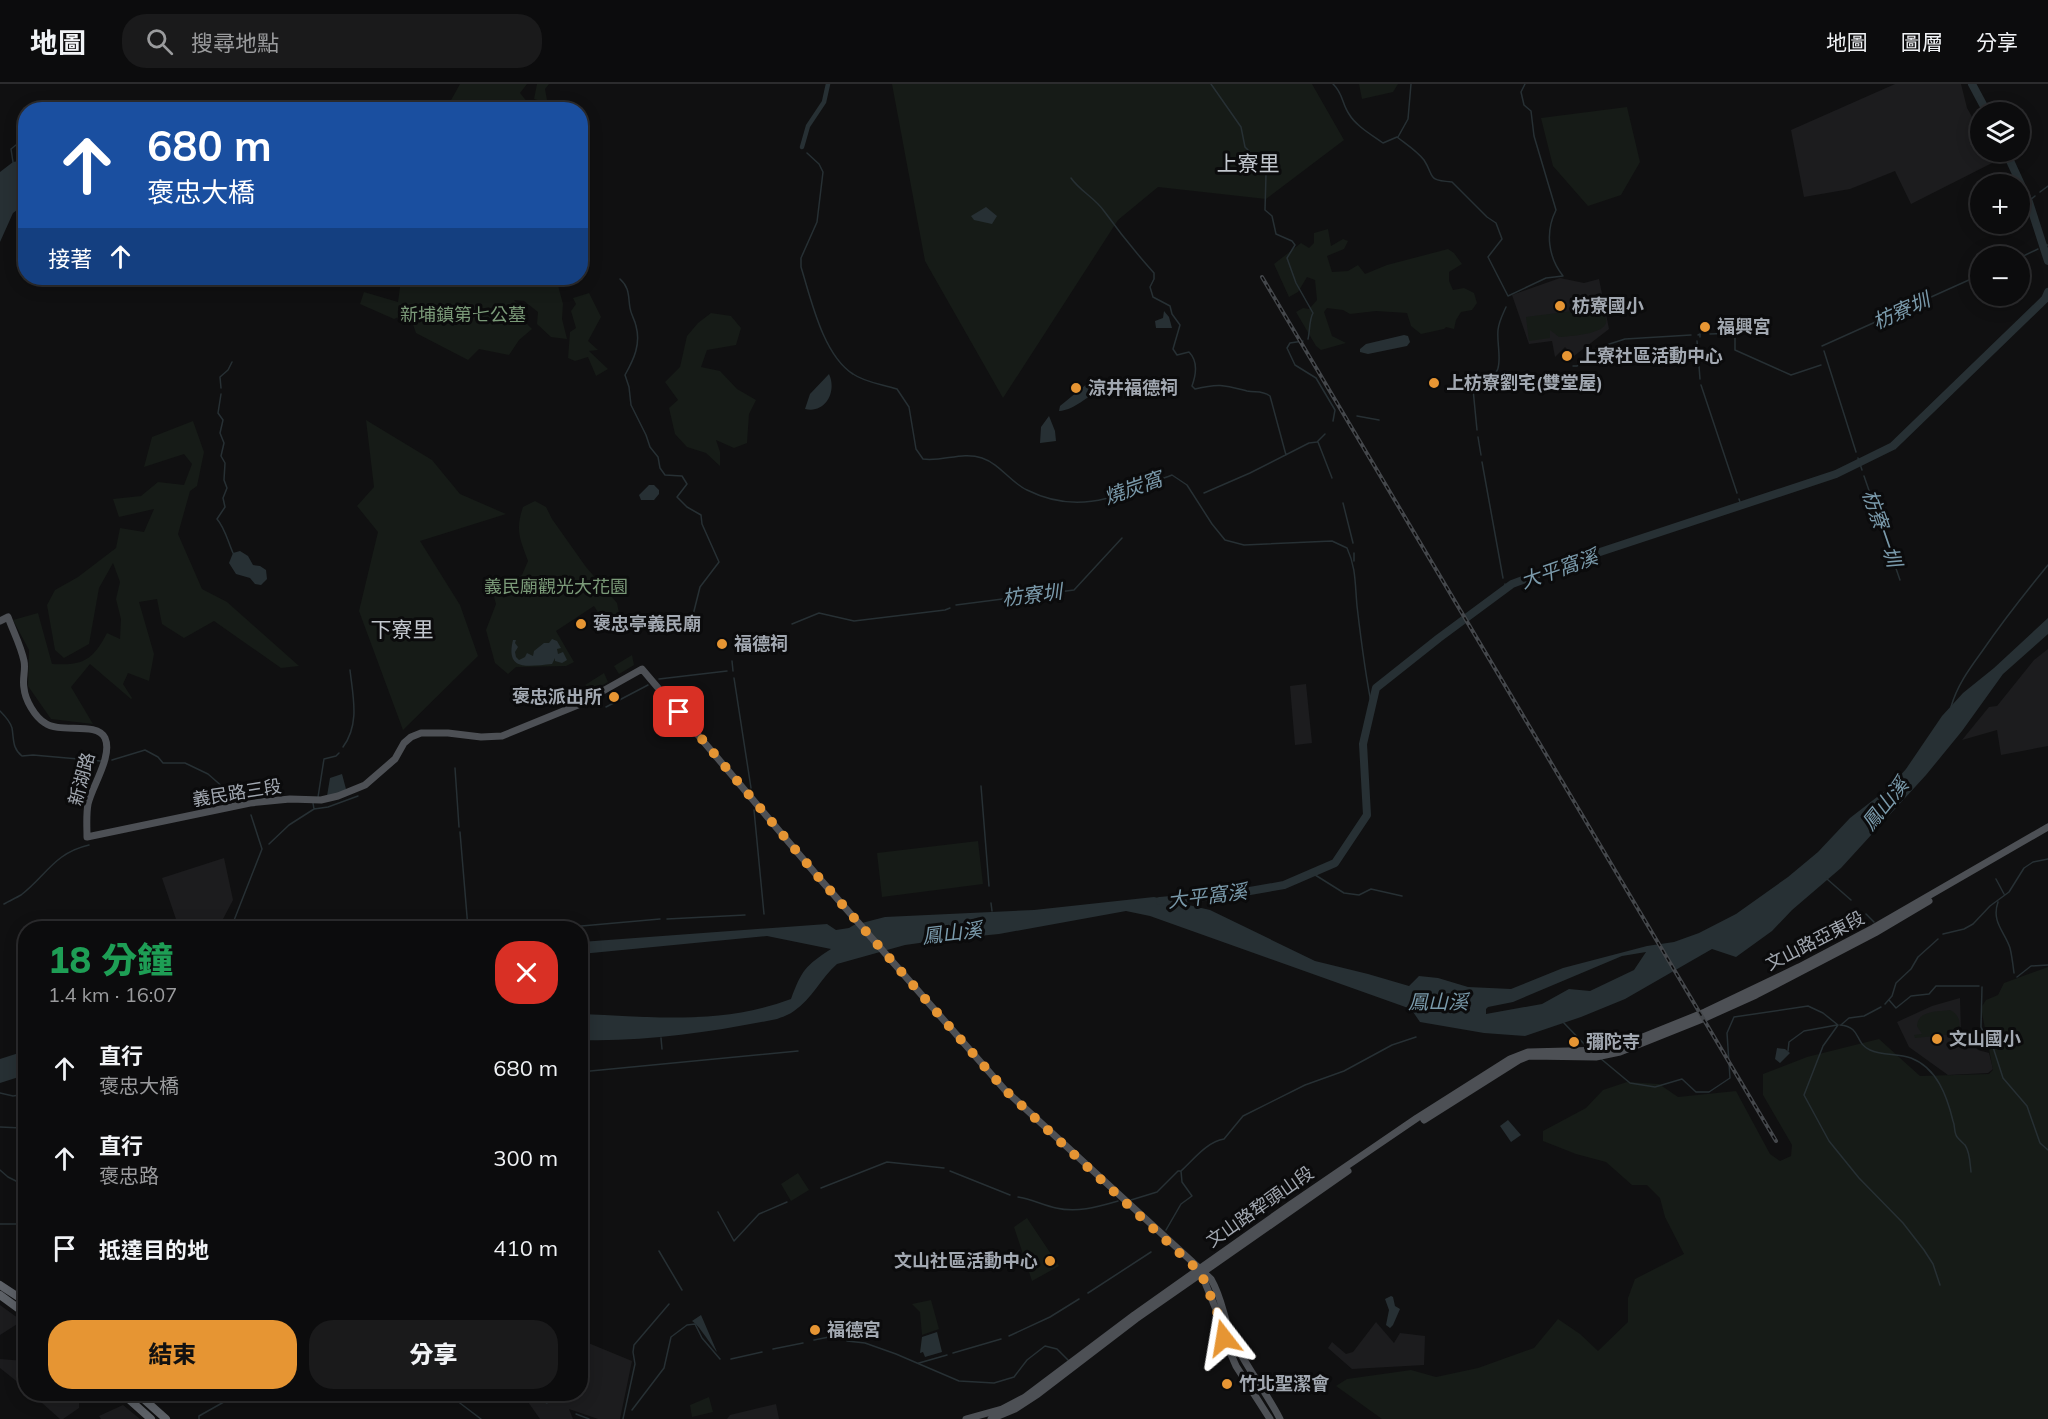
<!DOCTYPE html>
<html lang="zh-TW">
<meta charset="utf-8">
<style>
body{margin:0;font-family:Mulish,"Noto Sans TC",sans-serif;background:#1a1a1b;color:#f1f3f6;height:100vh;display:flex;flex-direction:column;font-size:22px;white-space:nowrap}
*{box-sizing:border-box;margin:0}
p{font-size:20px;color:#9a9b9d}
.icon{flex:none;width:33px;height:33px;fill:none;stroke:currentColor;stroke-width:2;stroke-linecap:round;stroke-linejoin:round}
.map{position:relative;flex:1;overflow:hidden}
.drawer{position:absolute;left:18px;top:837px;width:570px;height:480px;display:flex;flex-direction:column;background:#0c0c0d;border-radius:24px;box-shadow:0 3px 15px #0003,0 0 0 2px #2c2c2e}
.drawer>*{flex:none}
.guide{position:absolute;left:18px;top:18px;width:570px;height:183px;border-radius:24px;box-shadow:0 3px 15px #0003,0 0 0 2px #2c2c2e;background:#1a4fa0;color:#fff;overflow:hidden}
.fabs{position:absolute;left:1970px;top:18px;display:grid;gap:12px}
.fabs a{display:grid;place-items:center;width:60px;height:60px;border-radius:50%;background:#0c0c0d;box-shadow:0 3px 15px #0003,0 0 0 2px #2c2c2e;font-size:30px}
.pin{position:absolute;display:grid;place-items:center;width:51px;height:51px;color:#fff;margin:-26px;border-radius:12px;box-shadow:0 3px 9px #0006}
.me{position:absolute;width:66px;margin:-33px;rotate:346deg;stroke-linejoin:round;filter:drop-shadow(0 0 4px #0008)}
.turn{display:flex;align-items:center;gap:21px;height:126px;padding:0 30px;font-size:27px}
.turn .icon{width:78px;height:78px;stroke-width:2.5}
.turn b{display:block;font-size:42px;line-height:51px}
.then{display:flex;align-items:center;height:57px;padding:0 30px;background:#0003;gap:12px;font-size:22px}
.round{display:grid;place-items:center;flex:none;width:63px;height:63px;border-radius:24px;background:#1a1a1b}
.overview{display:flex;align-items:center;justify-content:space-between;height:102px;padding:0 30px}
h1{font-size:36px;font-weight:800;line-height:45px;color:#1e9e55}
.primary-button{display:flex;gap:12px;margin-top:auto;padding:12px 30px}
.primary-button a{flex:1;height:69px;border-radius:24px;background:#e69533;color:#111;font-size:24px;font-weight:800;line-height:69px;text-align:center}
.primary-button a+a{background:#1a1a1b;color:#f1f3f6}
ul{padding:0;list-style:none}
li{display:flex;align-items:center;gap:18px;height:90px;padding:0 30px}
li div{flex:1}
li b{display:block;font-size:22px}
li em{font-style:normal}
header{display:flex;align-items:center;gap:36px;box-sizing:border-box;height:84px;padding:0 30px;background:#0c0c0d;border-bottom:2px solid #2c2c2e}
header strong{font-size:28px}
nav{display:flex;gap:33px;margin-inline-start:auto;font-size:21px}
.search{width:420px;height:54px;background:#1a1a1b;display:flex;align-items:center;gap:15px;box-sizing:border-box;padding:0 21px;border-radius:24px;color:#9a9b9d;font-size:22px}
.map>svg:first-child{display:block}
</style>
<header>
<strong>地圖</strong>
<div class="search"><svg class="icon" aria-label="search" viewBox="0 0 24 24"><circle cx="10" cy="10" r="6"/><path d="M15 15l6 6"/></svg>搜尋地點</div>
<nav><a>地圖</a><a>圖層</a><a>分享</a></nav>
</header>
<div class="map">
<svg width="2048" height="1335" viewBox="0 0 2048 1335">
<rect width="100%" height="100%" fill="#101011"/>
<!-- built -->
<path fill="#1c1c1e" d="M1895 0H1961L1967 24 1980 47V68H1991L1996 77 1911 120 1895 87 1850 105 1804 113 1791 46Z
M1560 194 1584 199 1599 195 1609 245 1574 272 1565 263 1555 273 1552 257 1529 260 1512 211Z
M2048 565V662L2001 671 1997 646 1962 656 1989 623 1997 622 2034 576Z
M1306 600 1312 659 1295 661 1290 602Z
M224 774 233 816 223 835 179 844 162 794Z
M1960 914 1961 947 1978 966 1989 969 1993 985 1988 989 1948 991 1909 963 1897 938 1932 922Z
M0 1221 22 1237 0 1251Z
M1376 1238 1394 1259 1400 1249 1425 1252 1424 1281 1352 1285 1328 1264 1332 1258 1346 1270 1353 1268Z
M581 1256 632 1277 620 1335H598L569 1325 573 1335H540L526 1315 527 1310H580Z
M0 1275 25 1277V1304L0 1284Z
M32 1310H79V1324L63 1335H60Z
M776 1320 779 1335H727L730 1331Z
M123 1321 140 1335H101L99 1332Z"/>
<!-- green -->
<path fill="#161b17" d="M460 0H527L520 9 533 25H452L450 18Z
M537 0H549L545 5 547 16 556 25H543L541 17 534 15Z
M892 0H1312L1344 56 1266 115 1158 103 1118 136 1003 314 925 177Z
M1359 0H1398L1393 8 1362 15Z
M1627 23 1640 78 1621 111 1588 122 1553 82 1541 34Z
M1328 145 1331 162 1343 155 1348 157 1344 165 1327 172 1332 188 1348 187 1358 181 1365 190 1387 181 1448 165 1454 169 1462 180 1449 188V197L1453 206 1464 204 1474 209 1477 219 1472 226 1461 228 1456 236 1454 245 1446 243 1444 245 1421 250 1411 242 1407 229 1376 227 1350 230 1343 226 1327 224 1324 228 1332 252 1346 259 1321 266 1316 262 1296 228 1303 224 1309 225 1317 216 1315 196 1307 193 1298 208 1289 213 1274 180 1301 159 1309 164 1314 159V149Z
M392 194H556L563 220 562 235 567 255 551 253 537 240 538 228 524 217 514 216 520 223 516 229 532 245 519 256 509 271 479 265 468 276 416 249 409 229 394 235 360 220 364 208 398 218 400 203Z
M589 209 601 233 588 257 598 266 589 267 608 285 596 292 588 273 575 277 568 274 570 248 576 244 571 227 576 220 573 214Z
M1604 223V226L1601 227C1623 250 1570 252 1559 253L1550 246V254L1529 257 1526 233Z
M711 229 731 232 741 244 736 261 707 266 701 283 720 287 737 305 756 316 749 330 747 359 734 364 716 356 720 368V382L706 369 687 363 675 350 669 324 678 316 665 298 680 283 687 252 698 239Z
M366 336 432 376 460 410 506 430 420 457 460 521 478 572 403 646 359 527 378 448 357 422 374 403Z
M193 337 204 368 197 402 190 407 178 450 202 505 227 518 299 582 281 584 214 537 184 554 162 540 157 515 139 518 154 570 149 597 128 589 123 600 132 614 131 615 90 580 71 603 93 640 51 635 28 602 29 566 13 536 38 529 52 580C83 582 93 576 107 549L120 555 121 535 116 515 120 498 113 479 99 504 89 560 64 574 55 566 47 521 55 506 78 493 116 464 120 444 144 448 154 425 119 433 113 415 141 412 158 398 184 401 192 380 184 370 144 383 152 353Z
M535 417 546 423 552 435 586 483 617 519 619 529 604 538 594 522 556 547 574 578 566 582 516 583 508 590 495 579 486 546 496 520 490 499 508 498 522 491 528 477C520 455 515 446 523 423Z
M632 571 634 581 619 590 614 582Z
M604 589 608 598 594 606 585 601Z
M978 757 983 800 882 813 877 769Z
M2048 883V1335H1382L1336 1302 1347 1295 1411 1286 1436 1293 1478 1284 1534 1264 1558 1235 1580 1250 1598 1267 1628 1238V1214L1635 1195 1684 1170 1665 1133 1660 1114 1647 1101H1632L1606 1078 1576 1070 1543 1057V1047L1586 1024 1603 1006 1627 998 1659 1000 1678 1013 1736 1007 1770 1070 1780 1077 1791 1072 1792 1061 1763 1011V990L1807 973 1879 955 1920 992 1989 990 1993 986 1981 924 1986 916 1998 911 2004 899Z
M1950 926C1958 930 1961 937 1959 946L1954 950 1915 954 1914 951 1922 950 1917 942C1918 926 1937 928 1950 926Z
M798 1089 809 1106 791 1117 781 1100Z
M1027 1134 1059 1182 1032 1197 1014 1143Z
M931 1216 939 1245 922 1251 920 1228 912 1220Z
M709 1313 713 1328 692 1333 690 1321Z"/>
<!-- water -->
<path fill="#273034" fill-rule="evenodd" d="M25 76V120L13 129 0 158V88L13 78Z
M986 123 997 132 992 140 974 136 971 132Z
M1164 227 1169 233 1172 244H1156L1155 237 1163 234Z
M1404 251 1408 252 1410 258 1407 262 1368 270 1360 268V265L1366 260Z
M829 290C837 307 826 330 805 325L810 310Z
M1147 297 1145 302C1130 305 1114 300 1102 306 1086 312 1075 326 1059 327L1060 322 1088 299Z
M1049 332 1055 347 1056 357 1040 359 1041 343Z
M649 401H654L659 406V410L654 416H641L639 411Z
M240 467 248 472 253 481 260 482 266 486 267 495 261 501 255 500 250 494 236 490 229 479 233 469Z
M2048 534V550L2003 590 1962 647 1926 691 1841 784 1792 826 1772 847 1736 873 1712 865 1625 915 1581 933 1525 952 1484 949 1420 938 1411 925 1150 832 1126 827 999 850 948 855 905 861 837 880C821 894 812 915 794 927 789 931 782 933 777 935 712 948 646 958 581 956V930C653 933 721 941 791 915 802 886 805 882 831 865L767 852 581 870V858L827 840 836 846 849 844 854 841 885 833 1034 826 1154 813 1210 826 1315 877 1368 890 1409 902 1419 892 1438 894 1468 903 1511 905 1563 884 1647 862 1674 858 1699 849 1736 830 1788 793 1818 768 1850 734 1890 703 1906 685 1942 632 1963 609 1994 584ZM1646 868 1634 886 1590 907 1569 905 1542 920 1486 930V925L1488 923 1513 918 1622 872Z
M552 555 557 557 561 564 557 565 558 570 563 568 567 576 562 579 555 577V574L552 580C529 582 505 588 513 556H516L515 559 518 563 515 568 516 573 519 576 525 573 527 569 533 572 534 567 544 559H549Z
M342 690 346 705 339 710 327 712 330 694Z
M1777 964 1785 965 1790 969 1780 979 1775 975Z
M25 967V991L0 999V975Z
M1508 1036 1521 1051 1511 1058 1500 1042Z
M1391 1212 1393 1213 1395 1222 1400 1225 1393 1241 1390 1244 1386 1241 1389 1226 1385 1215Z
M701 1231 717 1268C710 1260 699 1241 692 1237Z
M937 1248 942 1268 925 1273 923 1268 920 1269 922 1253Z"/>
<g fill="none" stroke-linecap="round" stroke-linejoin="round">
<!-- stream -->
<path stroke="#273034" stroke-width="1.5" d="M1211 0 1241 43 1245 63 1258 76 1266 90 1265 126 1272 132 1276 150 1292 157 1295 161 1287 174 1296 199 1313 229C1309 236 1310 247 1308 255
M1333 0C1343 9 1342 20 1349 30 1356 42 1372 51 1383 59L1397 53C1406 60 1417 67 1424 76 1435 93 1426 96 1452 98L1487 133 1496 139 1502 155 1488 173 1508 212 1546 194 1563 192C1548 173 1545 148 1556 126L1534 52 1531 27 1524 21 1521 8 1525 0
M1398 53 1408 35 1411 0
M807 69 819 80 823 88 817 138 801 174V183C811 215 823 271 853 290 866 299 882 300 897 305L909 323 916 365 923 375C943 378 962 367 982 374 1000 380 1010 398 1027 406 1081 433 1121 410 1172 391L1187 401 1212 440 1225 456 1244 461 1332 457 1347 464C1356 483 1355 500 1357 522 1361 556 1365 590 1372 623
M13 78 11 65 26 53
M1071 94C1080 107 1095 114 1104 127 1120 149 1136 169 1154 189V195L1150 203 1153 213 1170 222 1172 230 1180 241 1173 265 1177 271 1189 268C1198 277 1196 291 1192 302L1195 305C1219 299 1224 301 1247 307 1256 309 1261 306 1270 312L1286 371
M2040 108 2048 102
M2029 117 2035 112
M2043 162 2048 161
M2019 174 2038 165
M620 195C630 204 628 212 630 224 631 231 635 236 636 242 641 260 634 275 625 291L629 303 631 321 646 351 650 363 658 373 660 384 665 391 682 392 687 400 677 413 687 423 701 431 702 440 719 478 700 503 693 531 698 541
M1710 250 1735 249V266L1791 291 1821 281
M1698 251 1700 250V253
M1303 257 1290 259 1287 264 1295 281 1316 294 1335 326 1333 337
M1697 257 1700 295
M1822 262 1980 191
M1824 267 1856 368
M1573 282H1577L1597 264 1625 255 1691 251
M1480 300C1509 291 1496 267 1498 246 1499 237 1503 230 1506 223
M1701 301 1737 409
M1475 302 1473 305 1477 346
M221 304 220 293 228 286 232 278
M221 310 218 329 223 336 220 349 224 359 221 372 225 379 224 396 227 404 223 414 225 423 217 435C225 444 228 458 233 469
M1357 332 1379 336
M1478 353 1481 371
M1318 358 1332 394
M1858 374 1862 386
M1482 378 1503 494
M1864 392 1900 496
M1204 409 1250 389 1309 359 1317 358 1325 350
M1739 415 1741 421
M1343 419 1353 459
M1354 469V477
M1505 500V505
M956 521 1074 506 1122 454
M792 540 819 529 854 537 945 526 950 524
M732 577 733 587
M734 594 751 704
M659 595 727 587
M606 623 648 601
M1951 623C1957 601 1970 584 1983 566 2003 537 2025 509 2048 481
M0 627C4 631 10 637 12 644 14 655 12 664 22 672L33 671 101 677
M343 663C360 640 353 613 350 586
M112 676 145 666 158 673 163 679H185L208 690 240 718
M455 684 459 743
M981 702 989 802
M318 713 324 675 336 672 339 669
M314 725 328 723 358 712
M754 726 764 830
M460 748 468 844
M269 760 289 741 314 725 313 719
M1312 789 1344 809 1359 811 1371 805 1402 812
M1827 795 1851 816
M1996 795 2004 810
M1998 818C1991 838 2005 848 2010 864 2012 872 2013 881 2014 889
M991 819 992 827
M4 820C9 817 16 814 21 811 46 792 54 769 89 761
M1866 830 1874 838
M667 835 745 831
M231 844 262 765 251 731
M559 844 660 835
M1943 850 1964 845 1973 840 1990 822 2009 808 2024 784 2033 778 2048 775
M2017 893 2031 882 2048 881
M1982 903 1981 943 1985 952 1992 960 2003 994 2027 1022 2040 1059 2048 1066
M1889 916 1896 924 1911 912 1929 910 1936 902H1979
M1885 920 1892 912 1896 899 1911 885 1918 873 1938 855
M1563 938 1587 963
M1842 940 1849 934 1864 932 1881 923
M1840 941C1862 943 1854 959 1870 966 1883 972 1898 969 1911 974 1937 984 1947 1012 1953 1037 1955 1041 1954 1047 1956 1051 1957 1054 1962 1058 1965 1061 1970 1068 1970 1079 1971 1088
M661 954 662 965
M1788 967 1789 958 1804 947 1837 941
M1600 974 1630 999 1655 1003 1682 995 1696 1008H1709L1730 994 1727 949 1734 933 1808 922 1823 929 1838 941 1823 962 1804 1011 1829 1057 1859 1094 1903 1139 1924 1166 1933 1180 1940 1201
M580 988 798 967
M0 1009 13 1012 26 1010
M0 1043 22 1044
M0 1086 8 1093 26 1102
M950 1087 1010 1111
M821 1104 887 1078 944 1084
M1018 1113C1031 1115 1043 1121 1056 1124 1077 1129 1097 1123 1118 1117
M1131 1116 1157 1108 1178 1087H1180
M718 1128 734 1157 759 1130 787 1118
M0 1140H26
M1166 1146 1181 1120 1192 1112 1182 1098 1181 1087C1193 1076 1208 1057 1224 1055L1243 1032 1305 1001 1344 987 1392 961 1416 953
M659 1167 682 1206
M1088 1209 1151 1168
M1009 1252 1050 1233 1079 1215
M814 1256 834 1252
M847 1257 865 1259 896 1270 959 1297 994 1299 1014 1293 1027 1276 1045 1262 1057 1265 1068 1276
M773 1265 803 1259
M953 1269 1001 1255
M731 1275 762 1268
M919 1279 947 1271
M448 1310 481 1335
M529 1310 547 1319
M632 1326 664 1284 671 1253 687 1241 695 1240 702 1254 720 1275
M576 1330 589 1335
M199 1335V1332L238 1310
M623 1335 635 1280 633 1268 634 1261 669 1220"/>
<!-- canal -->
<path stroke="#273034" stroke-width="4.5" d="M802 63 808 42 824 18 828 0"/>
<!-- river -->
<path stroke="#273034" stroke-width="8" d="M1972 0 1987 28
M2006 68 2029 118 2048 177
M1160 817 1227 811 1284 801 1335 779 1367 731 1363 660 1376 604 1439 554 1512 500 1591 471 1836 390 1893 362 2045 215 2048 208"/>
<!-- major -->
<path stroke="#4d5055" stroke-width="7" d="M0 537 8 533C13 547 21 562 24 577 26 586 22 595 24 604 25 616 35 633 45 639 60 650 97 637 105 654 113 672 92 702 88 720 86 731 87 742 87 753L250 719 290 715 321 716 338 712 365 701 395 675 404 659 411 653 421 649H448L481 653 502 652 578 621 642 585 820 795 1005 1006 1211 1195C1223 1216 1223 1233 1232 1253 1245 1282 1266 1307 1280 1335
M1424 1036 1519 976 1529 972 1596 973 1620 968 1705 934 1756 911 1875 849 1929 817
M1201 1189 1217 1228 1224 1254 1236 1282 1270 1335
M966 1335 1002 1325 1025 1313 1134 1231 1291 1120 1417 1034 1510 975 1528 968 1607 966 1623 961 1705 928 1799 883 1873 844 2048 743
M991 1335 1015 1325 1038 1310 1136 1235 1348 1087"/>
<!-- highway -->
<path stroke="#5d6167" stroke-width="8" d="M0 1201 26 1218
M0 1211 26 1230
M123 1310 151 1335
M138 1310 166 1335"/>
<defs>
<path id="rail" d="M1262 193 1776 1057"/>
</defs>
<!-- rail casing -->
<use href="#rail" stroke="#44474b" stroke-width="4"/>
<!-- rail -->
<use href="#rail" stroke="#0b0b0c" stroke-width="1.5" stroke-dasharray="4.5" stroke-linecap="butt"/>
</g>
<g fill="none" stroke-linecap="round" stroke-linejoin="round">
<!-- route -->
<path stroke="#e69533" stroke-width="10" stroke-dasharray="0 18" d="M679 628 820 795 1005 1006 1201 1189 1217 1228 1224 1254"/>
</g>
<!-- markers -->
<g fill="#e69533" stroke="#0b0b0c" stroke-width="2">
<circle cx="1560" cy="222" r="6"/>
<circle cx="1705" cy="243" r="6"/>
<circle cx="1567" cy="272" r="6"/>
<circle cx="1434" cy="299" r="6"/>
<circle cx="1076" cy="304" r="6"/>
<circle cx="581" cy="540" r="6"/>
<circle cx="722" cy="560" r="6"/>
<circle cx="614" cy="613" r="6"/>
<circle cx="1937" cy="955" r="6"/>
<circle cx="1574" cy="958" r="6"/>
<circle cx="1050" cy="1177" r="6"/>
<circle cx="815" cy="1246" r="6"/>
<circle cx="1227" cy="1300" r="6"/>
</g>
<g text-anchor="middle" stroke-width="6" stroke-linejoin="round" paint-order="stroke">
<!-- poi labels -->
<g font-size="18" font-weight="bold" fill="#a2a8b1" stroke="#0b0b0c" text-anchor="start">
<text x="1572" y="228">枋寮國小</text>
<text x="1717" y="249">福興宮</text>
<text x="1579" y="278">上寮社區活動中心</text>
<text x="1446" y="305">上枋寮劉宅(雙堂屋)</text>
<text x="1088" y="310">涼井福德祠</text>
<text x="593" y="546">褒忠亭義民廟</text>
<text x="734" y="566">福德祠</text>
<text x="602" y="619" text-anchor="end">褒忠派出所</text>
<text x="1949" y="961">文山國小</text>
<text x="1586" y="964">彌陀寺</text>
<text x="1038" y="1183" text-anchor="end">文山社區活動中心</text>
<text x="827" y="1252">福德宮</text>
<text x="1239" y="1306">竹北聖潔會</text>
</g>
<!-- park labels -->
<g font-size="18" fill="#7b9b79" stroke="#0b0b0c">
<text x="463" y="237">新埔鎮第七公墓</text>
<text x="556" y="509">義民廟觀光大花園</text>
</g>
<!-- street labels -->
<g font-size="18" fill="#a2a8b1" stroke="#0b0b0c">
<text transform="translate(82 695) rotate(-75)" y="6">新湖路</text>
<text transform="translate(237 709) rotate(-9)" y="6">義民路三段</text>
<text transform="translate(1815 857) rotate(-27)" y="6">文山路亞東段</text>
<text transform="translate(1260 1123) rotate(-35)" y="6">文山路犂頭山段</text>
</g>
<!-- water labels -->
<g font-size="20" font-style="italic" fill="#7a9aab" stroke="#0b0b0c">
<text transform="translate(1901 227) rotate(-24)" y="7">枋寮圳</text>
<text transform="translate(1133 404) rotate(-19)" y="7">燒炭窩</text>
<text transform="translate(1882 444) rotate(71)" y="7">枋寮一圳</text>
<text transform="translate(1559 485) rotate(-19)" y="7">大平窩溪</text>
<text transform="translate(1032 511) rotate(-7)" y="7">枋寮圳</text>
<text transform="translate(1885 720) rotate(-51)" y="7">鳳山溪</text>
<text transform="translate(1207 812) rotate(-7)" y="7">大平窩溪</text>
<text transform="translate(952 849) rotate(-7)" y="7">鳳山溪</text>
<text x="1438" y="925">鳳山溪</text>
</g>
<!-- quarter labels -->
<g font-size="21" fill="#c2c7ce" stroke="#0b0b0c">
<text x="1248" y="87">上寮里</text>
<text x="402" y="553">下寮里</text>
</g>
</g>
</svg>
<div class="fabs">
<a><svg class="icon" aria-label="layers" viewBox="0 0 24 24"><path d="M12 4l9 5-9 5-9-5zM3 14l9 5 9-5"/></svg></a>
<a>+</a>
<a>−</a>
</div>
<div class="pin" style="left:679px;top:628px;background:#d93025"><svg class="icon" aria-label="arrive" viewBox="0 0 24 24"><path d="M6 21V4h12l-3 4 3 4H6"/></svg></div>
<svg class="me" style="left:1224px;top:1254px" viewBox="-20 -20 40 40"><path d="M0-17L14 15 0 8-14 15z" fill="#e69533" stroke="#fff" stroke-width="4"/></svg>
<div class="guide">
<div class="turn"><svg class="icon" aria-label="ahead" viewBox="0 0 24 24"><path d="M12 20V5M6 11l6-6 6 6"/></svg><div><b>680 m</b>褒忠大橋</div></div>
<div class="then">接著<svg class="icon" aria-label="ahead" viewBox="0 0 24 24"><path d="M12 20V5M6 11l6-6 6 6"/></svg></div>
</div>
<section class="drawer">
<div class="overview"><div><h1>18 分鐘</h1><p>1.4 km · 16:07</p></div><a class="round" style="background:#d93025;color:#fff"><svg class="icon" aria-label="close" viewBox="0 0 24 24"><path d="M6 6l12 12M18 6L6 18"/></svg></a></div>
<ul>
<li><svg class="icon" aria-label="ahead" viewBox="0 0 24 24"><path d="M12 20V5M6 11l6-6 6 6"/></svg><div><b>直行</b><p>褒忠大橋</p></div><em>680 m</em></li>
<li><svg class="icon" aria-label="ahead" viewBox="0 0 24 24"><path d="M12 20V5M6 11l6-6 6 6"/></svg><div><b>直行</b><p>褒忠路</p></div><em>300 m</em></li>
<li><svg class="icon" aria-label="arrive" viewBox="0 0 24 24"><path d="M6 21V4h12l-3 4 3 4H6"/></svg><div><b>抵達目的地</b></div><em>410 m</em></li>
</ul>
<div class="primary-button"><a>結束</a><a>分享</a></div>
</section>
</div>
